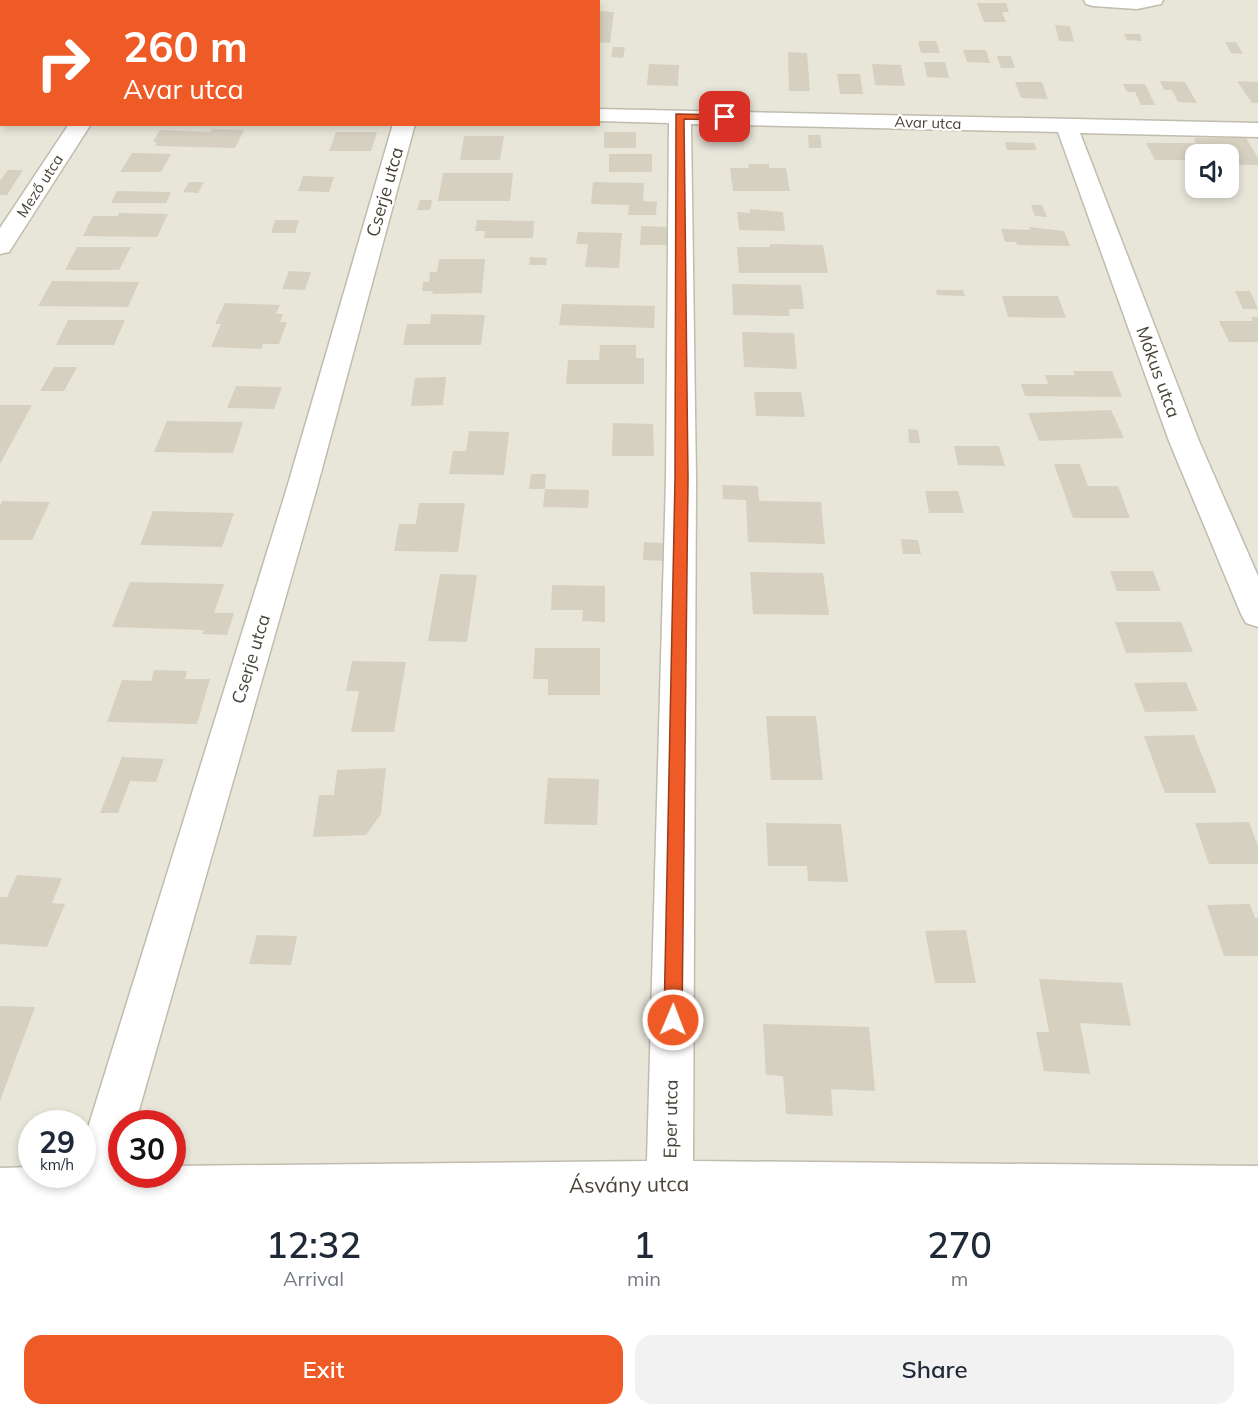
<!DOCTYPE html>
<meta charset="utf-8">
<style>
body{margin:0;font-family:Mulish,sans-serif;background:#f2f2f3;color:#1f2937;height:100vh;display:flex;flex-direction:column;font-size:22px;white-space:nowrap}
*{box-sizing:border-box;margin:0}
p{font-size:20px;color:#747a83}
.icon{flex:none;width:33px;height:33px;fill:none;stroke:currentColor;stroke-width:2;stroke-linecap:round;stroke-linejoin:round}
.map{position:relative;height:1206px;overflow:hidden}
.panel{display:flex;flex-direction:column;background:#fff;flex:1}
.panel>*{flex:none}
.banner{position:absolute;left:0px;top:0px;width:600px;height:126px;box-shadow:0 3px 9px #0003;background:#ef5b27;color:#fff;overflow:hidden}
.fabs{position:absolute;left:1185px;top:144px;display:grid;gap:12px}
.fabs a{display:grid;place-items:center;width:54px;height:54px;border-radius:12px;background:#fff;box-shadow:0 3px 9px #0003;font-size:30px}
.speed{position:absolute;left:18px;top:1110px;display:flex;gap:12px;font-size:30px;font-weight:700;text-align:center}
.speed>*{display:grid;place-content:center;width:78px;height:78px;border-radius:50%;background:#fff;box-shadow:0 3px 9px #0003;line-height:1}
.speed small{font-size:15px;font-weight:400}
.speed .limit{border:9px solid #d22;background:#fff;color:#111}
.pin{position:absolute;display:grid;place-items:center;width:51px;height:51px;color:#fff;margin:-26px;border-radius:12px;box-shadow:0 3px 9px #0006}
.me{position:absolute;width:66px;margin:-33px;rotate:1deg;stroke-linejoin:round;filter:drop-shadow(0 0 4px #0008)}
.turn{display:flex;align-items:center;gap:21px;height:126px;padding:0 24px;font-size:27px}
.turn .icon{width:78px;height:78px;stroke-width:2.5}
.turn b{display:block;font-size:42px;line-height:51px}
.eta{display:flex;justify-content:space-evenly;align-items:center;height:102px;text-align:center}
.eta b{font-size:36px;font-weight:600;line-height:42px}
.action{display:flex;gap:12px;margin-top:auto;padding:12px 24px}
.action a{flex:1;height:69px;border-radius:18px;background:#ef5b27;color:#fff;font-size:24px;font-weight:600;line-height:69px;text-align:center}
.action a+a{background:#f2f2f3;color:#1f2937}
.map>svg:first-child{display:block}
</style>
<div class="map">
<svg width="1258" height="1206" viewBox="0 0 1258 1206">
<rect width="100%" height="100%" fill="#f5f3eb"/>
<!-- residential -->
<path fill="#e8e5d9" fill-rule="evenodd" d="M0 0H1258V1206H0ZM2 2H598V124H2ZM1196 154H1228V188H1196ZM32 1124H82V1174H32ZM122 1124H172V1174H122Z"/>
<!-- building -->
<path fill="#d6d0c1" d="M977 3H1006L1009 12H1002L1006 22H984Z
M598 11 614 12 610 43 598 42Z
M1055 25 1070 26 1074 42 1059 41Z
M1124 34H1140L1142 41 1127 40Z
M918 41H936L940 53H921Z
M1225 42H1236L1243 54 1231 53Z
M613 47H625L623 58 611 57Z
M963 50H986L990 63 967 62Z
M788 52 807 53 810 91H789Z
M997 56H1011L1015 68H1001Z
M924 62H945L949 78 927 77Z
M649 64 679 65 678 86 647 85Z
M872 64 901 65 905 86 875 85Z
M837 74H860L863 94H840Z
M1160 81 1185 82 1197 103 1178 102 1172 90H1164Z
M1237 81 1258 82V103H1252Z
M1015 82H1042L1048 99 1021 98Z
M1123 84H1145L1155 105H1141L1135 92H1127Z
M212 129 244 130 235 148 155 146 157 142H153L160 130 210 132Z
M336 132H377L371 151H329Z
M604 132H636V148H604Z
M808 135H820L822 148H809Z
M464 136H504L500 160H460Z
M1194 138H1246L1258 158V165H1228V154H1196V160H1155L1146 143H1196Z
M1005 142 1034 143 1037 150H1007Z
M132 153 171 154 161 172H120Z
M609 154H652V172H609Z
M748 164H769V168H786L790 191H733L730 168H749Z
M8 170H23L7 195H0V181Z
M443 173H513L510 201H438Z
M303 176 334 177 329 192 298 191Z
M189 182H204L198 193 183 192Z
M593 182 644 183 643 201 657 202 656 215H628L629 205 591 204Z
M117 191 171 192 166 203H111Z
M420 200H432L430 210H417Z
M1031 205H1042L1047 217 1035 216Z
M750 209 783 212 785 231 739 230 737 212 750 213Z
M119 213 168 214 157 237 83 236 93 216H118Z
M275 220H299L295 233H271Z
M477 220 534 221 533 238H484L485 231H475Z
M641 226 668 227 667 245H640Z
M1029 227 1064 231 1070 246 1017 245 1016 242H1005L1001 229 1030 230Z
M578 232 622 233 619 268 585 267 588 244H576Z
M770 244 823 245 828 273H739L737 247H770Z
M77 247H131L119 270H65Z
M530 257 547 258 546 265H529Z
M439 259H485L482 293 432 294 433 291H422L423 282H429L430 272H437Z
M289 271 311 272 305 290 282 289Z
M52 281 139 282 128 307 38 306Z
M732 284 801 285 804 309H789L790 316 733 315Z
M936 290H963L965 296 937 295Z
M1235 291H1250L1258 309H1243Z
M1002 296H1058L1066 318 1008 317Z
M225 303 280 305 276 314H283L280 322H287L279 344H263L261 349 211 347 221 324H215Z
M562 304 655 306 654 328 559 325Z
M431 314 485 315 481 345H403L407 324H430Z
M1251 317H1258V342H1229L1219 321H1253Z
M68 320H125L114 345H56Z
M742 332 794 333 797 369 744 367Z
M600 345H636V358H644V384H566L568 360H599Z
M54 367H77L64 391H40Z
M1073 371H1112L1122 397 1025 396 1021 384H1048L1045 375H1075Z
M446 377 443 405 411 406 415 378Z
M236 386 282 387 274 409 227 408Z
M754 392H801L805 417 756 416Z
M0 405H32L0 464Z
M1111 410 1124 438 1039 441 1028 413Z
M167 421 243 422 233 453 154 452Z
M613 423 653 424 654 456H612Z
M908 429 918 430 920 443H909Z
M469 431 509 432 504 475 449 474 453 451H466Z
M954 446H999L1005 466 958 465Z
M1054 464H1080L1088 486H1118L1130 518H1073Z
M531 474H546L545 489H529Z
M722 485 758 486 759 501 821 502 825 544 748 542 746 500 723 499Z
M545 489 589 490 588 508 543 507Z
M925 491H958L964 513H929Z
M2 501 50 502 32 540H0V506Z
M419 503H465L458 552 394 551 399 524H416Z
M153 511 234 513 222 547 140 545Z
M901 539 918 540 921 554H903Z
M644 542 665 543V561L643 560Z
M1110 571H1153L1161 591H1117Z
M750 572 823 573 829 615 753 614Z
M440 574 477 575 467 642 428 641Z
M130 582 224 584 214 613H234L227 635 202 634 204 630 112 627Z
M552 585 605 586V622L582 621 583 610H551Z
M1115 622H1181L1193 652 1126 653Z
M535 648H600V695H548V679H533Z
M352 661 406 662 394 732H351L359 691H346Z
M154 670 187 671 185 679H210L197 724 107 722 122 680 151 681Z
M1186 682 1198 711 1145 712 1134 683Z
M766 716H816L823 780H771Z
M1194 735 1217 793H1165L1144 736Z
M122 757 164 759 156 782 130 781 118 813H100Z
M386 768 381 814 366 835 313 837 319 795H334L337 770Z
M548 778 599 779 597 825 544 824Z
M1249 822 1258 846V864H1209L1195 823Z
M766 823 841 824 848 882 808 881 807 866H768Z
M17 875 62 878 52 903 65 904 47 947 0 944V897H7Z
M1250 904 1255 918H1258V956H1224L1207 905Z
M966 930 976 983H935L925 931Z
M257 935 297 936 291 965 249 964Z
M1039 979 1122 983 1131 1026 1080 1023 1090 1074 1044 1071 1036 1032H1049Z
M0 1006 35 1007 0 1101Z
M763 1024 869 1027 875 1091 831 1089 833 1116 786 1114 783 1076 766 1075Z"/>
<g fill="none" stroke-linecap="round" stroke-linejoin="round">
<defs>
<path id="minor" d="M377 0H395V2H377Z
M1084 0H1163L1161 4 1137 9 1093 6 1086 4Z
M0 97H2V109H0Z
M598 109 1258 123V137L1080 133 1199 441 1258 576V627L1246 623 1241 614 1169 441 1058 132 691 124 696 479 693 1161 1258 1166V1206H0V1168L32 1167V1174H82V1147L286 491 393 124H415L316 491 135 1124H122V1174H172V1166L647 1161 666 479 669 123 598 121Z
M69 124H91L9 252 0 254V228Z"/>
</defs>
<!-- minor casing -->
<use href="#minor" stroke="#c0bcae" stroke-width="3"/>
<!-- minor -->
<use href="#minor" fill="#fff" fill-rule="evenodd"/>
</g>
<!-- route -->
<path fill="#ef5b27" stroke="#9b3b19" stroke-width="1.5" d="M676 114 725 115 730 117 725 120 684 119 688 479 682 1020 679 1027 673 1029 667 1027 664 1020 675 479Z"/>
<g text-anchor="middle" stroke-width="4.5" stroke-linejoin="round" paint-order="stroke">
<!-- far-street labels -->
<g font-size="15" fill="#494439" stroke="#fff">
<text transform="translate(928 123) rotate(2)" y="5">Avar utca</text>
<text transform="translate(40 186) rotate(-57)" y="5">Mező utca</text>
</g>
<!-- street labels -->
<g font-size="18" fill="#494439" stroke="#fff">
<text transform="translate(385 192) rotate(-74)" y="6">Cserje utca</text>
<text transform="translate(1158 372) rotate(70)" y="6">Mókus utca</text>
<text transform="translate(251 659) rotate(-73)" y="6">Cserje utca</text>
<text transform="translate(671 1119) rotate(-89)" y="6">Eper utca</text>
</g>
<!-- near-street labels -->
<g font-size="21" fill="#494439" stroke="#fff">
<text transform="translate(629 1185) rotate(-1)" y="7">Ásvány utca</text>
</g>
</g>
</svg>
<div class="fabs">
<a><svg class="icon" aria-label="sound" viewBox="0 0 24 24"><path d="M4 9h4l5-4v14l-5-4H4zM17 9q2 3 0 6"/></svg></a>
</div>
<div class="speed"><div>29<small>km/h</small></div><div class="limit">30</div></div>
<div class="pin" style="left:725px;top:117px;background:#d93025"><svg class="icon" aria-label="arrive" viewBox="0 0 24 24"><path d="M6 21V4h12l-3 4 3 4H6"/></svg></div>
<svg class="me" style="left:673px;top:1020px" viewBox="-20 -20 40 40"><circle r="17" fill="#ef5b27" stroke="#fff" stroke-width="3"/><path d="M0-11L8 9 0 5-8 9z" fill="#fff"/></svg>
<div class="banner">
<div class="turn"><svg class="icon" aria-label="right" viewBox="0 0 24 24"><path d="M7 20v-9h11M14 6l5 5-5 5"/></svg><div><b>260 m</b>Avar utca</div></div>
</div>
</div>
<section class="panel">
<div class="eta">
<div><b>12:32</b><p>Arrival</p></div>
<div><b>1</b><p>min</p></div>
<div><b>270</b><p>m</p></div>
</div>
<div class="action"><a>Exit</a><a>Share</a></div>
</section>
